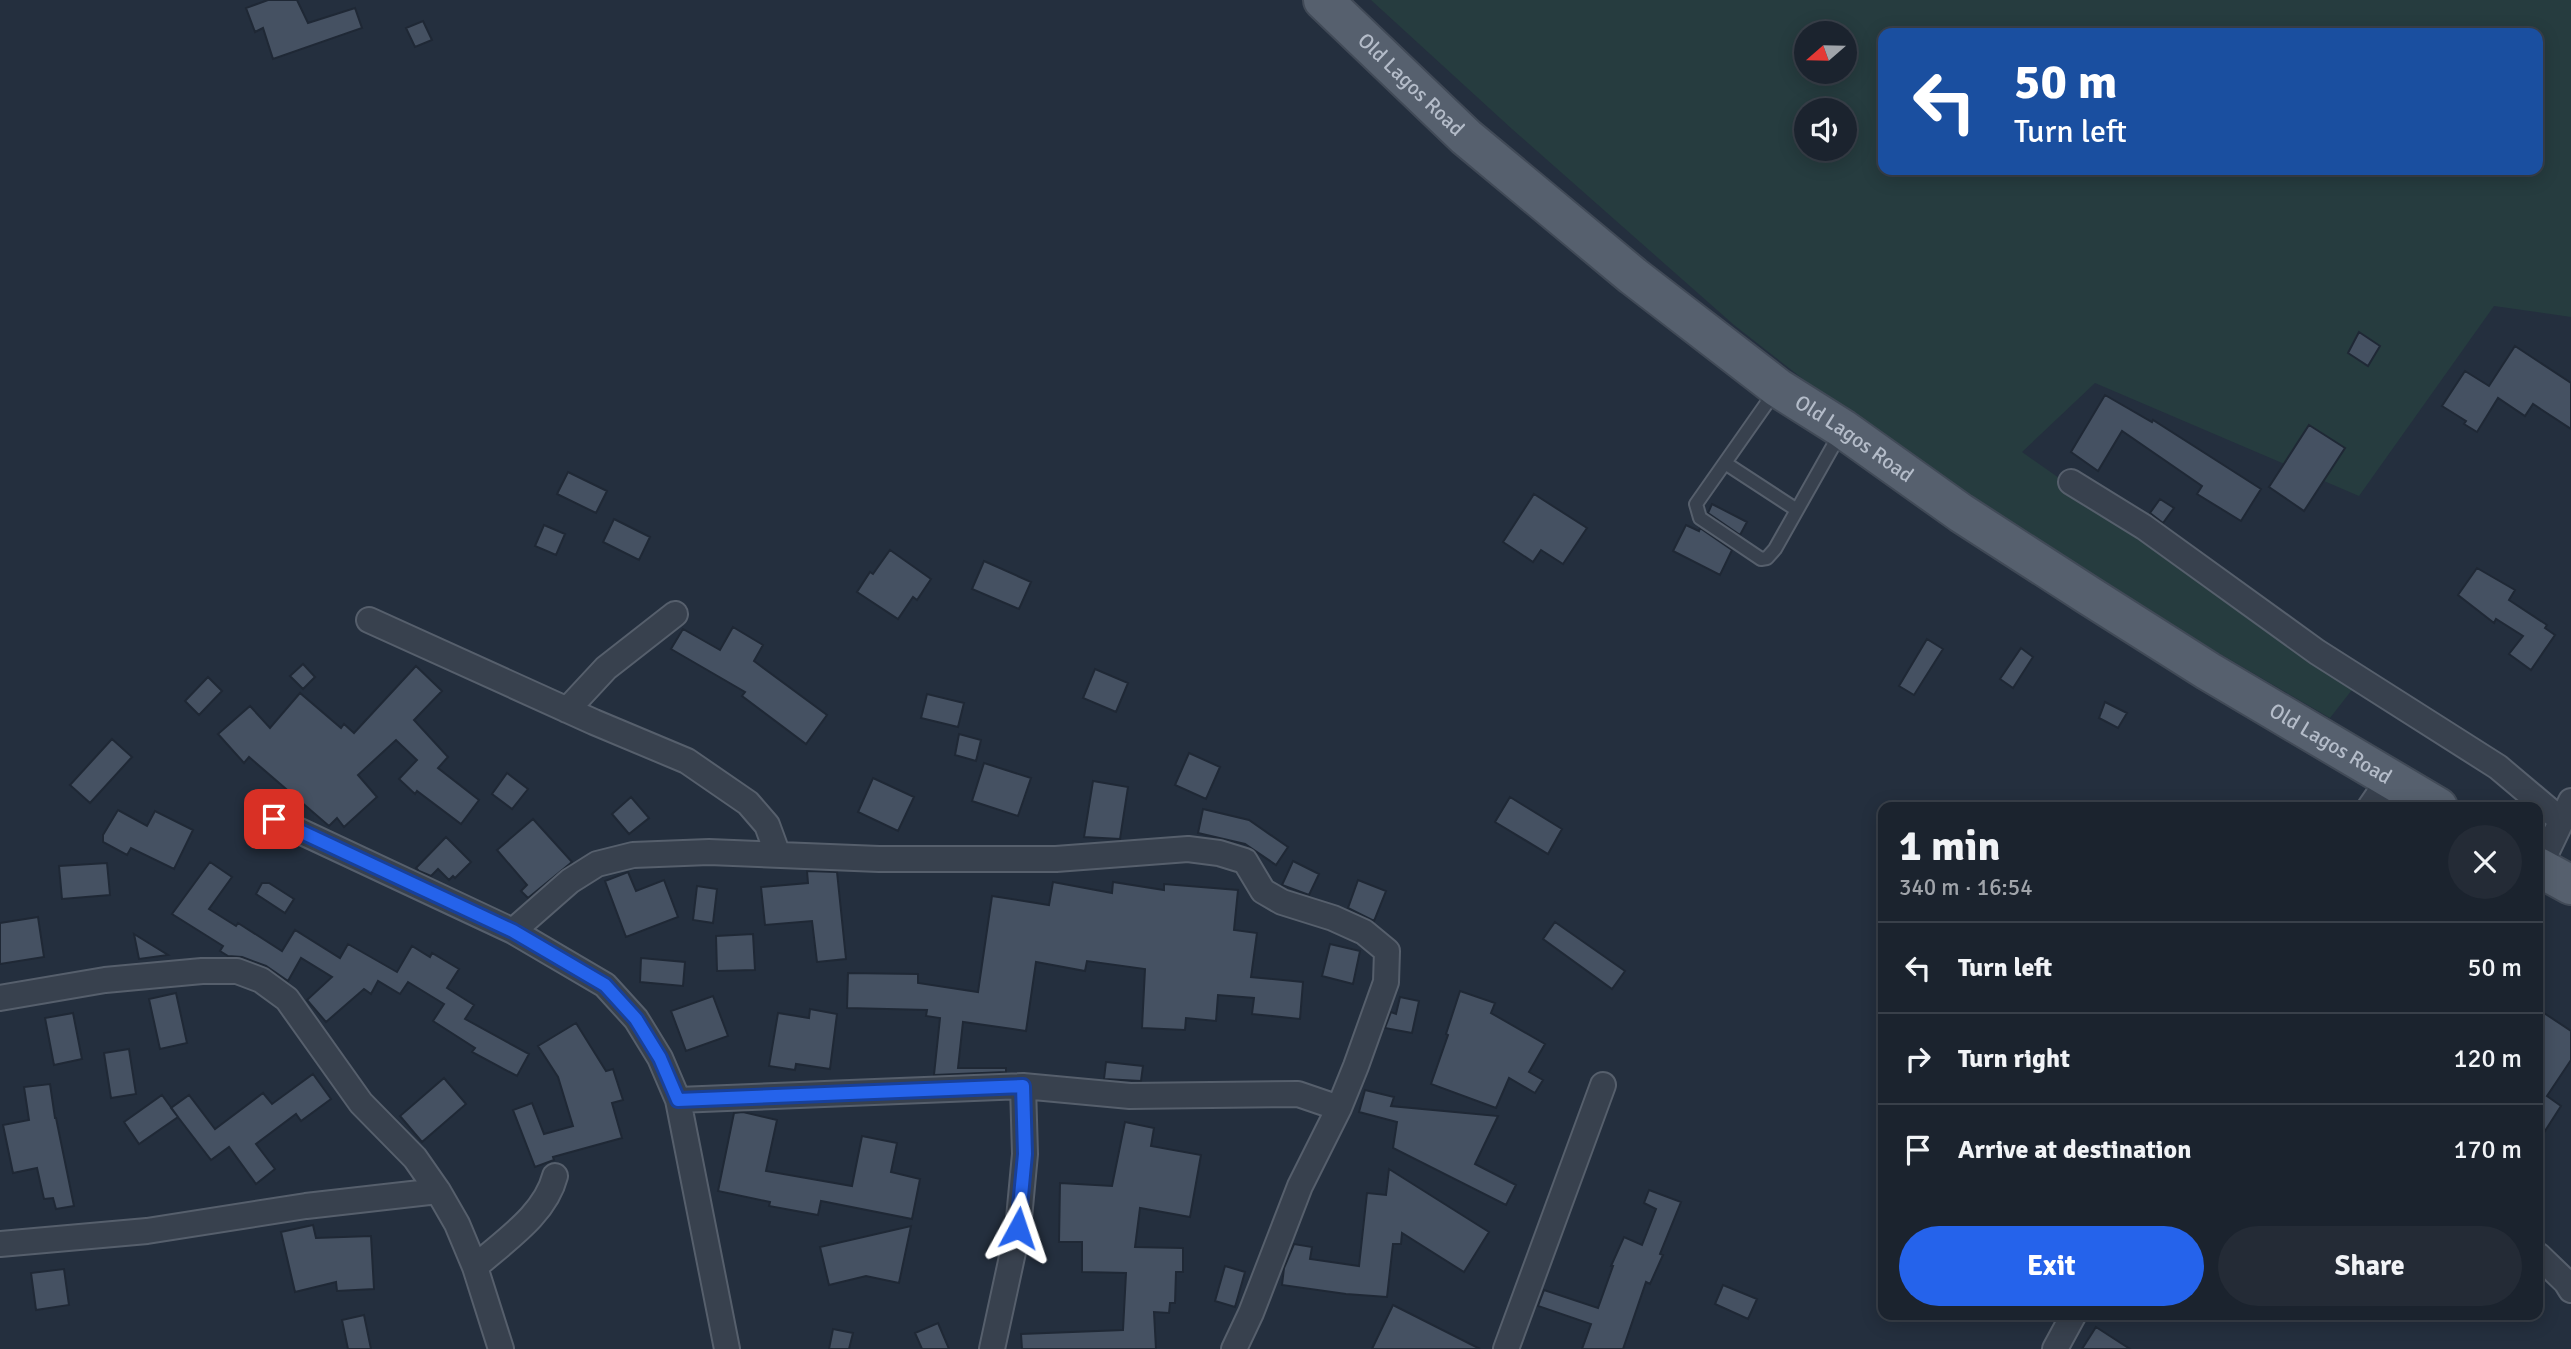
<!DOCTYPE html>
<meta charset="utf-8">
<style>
body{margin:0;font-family:Signika,sans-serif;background:#242b36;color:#f1f3f6;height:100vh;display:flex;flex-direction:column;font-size:26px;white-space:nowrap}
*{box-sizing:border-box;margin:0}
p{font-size:23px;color:#a0a4aa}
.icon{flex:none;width:38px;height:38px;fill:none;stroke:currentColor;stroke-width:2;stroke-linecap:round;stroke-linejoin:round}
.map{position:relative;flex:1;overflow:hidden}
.side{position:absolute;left:1878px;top:802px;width:665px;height:518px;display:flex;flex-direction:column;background:#1b232e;border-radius:14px;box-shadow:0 4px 18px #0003,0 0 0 2px #39404a}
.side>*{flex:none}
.banner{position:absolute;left:1878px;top:28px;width:665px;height:147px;border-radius:14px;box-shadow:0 4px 18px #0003,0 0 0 2px #39404a;background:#1a4fa0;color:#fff;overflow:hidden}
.needle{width:46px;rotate:250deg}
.tools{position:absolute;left:1794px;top:21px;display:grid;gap:14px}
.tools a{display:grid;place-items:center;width:63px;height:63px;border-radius:50%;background:#1b232e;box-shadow:0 4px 18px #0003,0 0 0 2px #39404a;font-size:35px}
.pin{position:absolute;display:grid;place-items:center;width:60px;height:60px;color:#fff;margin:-30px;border-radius:14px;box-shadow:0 4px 10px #0006}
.me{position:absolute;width:77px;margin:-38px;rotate:5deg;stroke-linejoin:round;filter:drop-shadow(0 0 5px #0008)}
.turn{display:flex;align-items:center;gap:24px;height:147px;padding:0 21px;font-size:32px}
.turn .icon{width:91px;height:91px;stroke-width:2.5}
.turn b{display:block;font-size:49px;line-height:60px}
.round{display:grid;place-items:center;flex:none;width:74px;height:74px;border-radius:37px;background:#242b36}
.headline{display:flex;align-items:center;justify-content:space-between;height:119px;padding:0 21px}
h1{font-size:42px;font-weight:800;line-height:52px}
.button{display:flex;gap:14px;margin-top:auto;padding:14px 21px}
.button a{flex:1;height:80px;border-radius:42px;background:#2563eb;color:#fff;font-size:28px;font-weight:800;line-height:80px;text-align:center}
.button a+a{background:#242b36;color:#f1f3f6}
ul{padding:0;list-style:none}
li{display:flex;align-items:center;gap:21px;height:91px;padding:0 21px;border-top:2px solid #39404a}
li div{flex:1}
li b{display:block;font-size:26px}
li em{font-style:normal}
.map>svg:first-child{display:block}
</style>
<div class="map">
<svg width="2571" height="1349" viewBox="0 0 2571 1349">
<rect width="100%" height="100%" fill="#242f3e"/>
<!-- green -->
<path fill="#263c3f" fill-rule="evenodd" d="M1371 0H2571V317L2494 306 2359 496 2095 383 2022 452 2355 686 2330 718 1964 505 1734 325 1512 129ZM1806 33H1844V72H1806ZM1883 33H2538V170H1883ZM1806 110H1844V149H1806Z"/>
<!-- building -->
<path fill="#455162" stroke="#1f2835" stroke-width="2" d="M268 0H297L308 23 355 8 362 28 273 59 263 28 255 32 246 8Z
M423 21 432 40 415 47 406 28Z
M2359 332 2380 346 2368 366 2348 353Z
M2515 346 2571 383V429L2533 404 2525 416 2498 398 2477 432 2464 424 2466 421 2442 406 2465 371 2489 386Z
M2105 395 2152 422 2153 420 2261 489 2241 521 2197 494 2202 486 2122 431 2098 471 2071 452Z
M2309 425 2345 448 2304 511 2269 487Z
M568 472 607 491 596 513 557 494Z
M1534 494 1587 528 1563 564 1541 550 1533 562 1503 542Z
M2160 499 2174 508 2163 523 2150 513Z
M1712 504 1747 522 1740 535 1708 513Z
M614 519 650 537 639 560 603 542Z
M544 525 565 534 556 555 535 546Z
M1686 525 1699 531 1700 528 1732 550 1720 575 1673 551Z
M890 550 931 579 917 600 913 597 898 619 857 592 870 572 873 574Z
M984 561 1031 582 1019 609 972 589Z
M2477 568 2515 590 2509 600 2547 625 2545 628 2555 635 2531 670 2509 654 2523 636 2496 619 2494 623 2458 595Z
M733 627 763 645 754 661 827 715 806 744 742 696 745 692 671 649 683 629 720 650Z
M1927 639 1943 649 1914 695 1899 686Z
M2021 648 2033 657 2013 688 2000 679Z
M303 664 315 677 303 689 290 676Z
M416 666 442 691 414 720 448 757 438 768 479 800 461 824 417 791 415 794 399 779 417 760 396 740 358 775 377 797 344 827 337 818 329 826 249 757 244 763 218 734 250 706 270 728 300 693 341 728 344 724 354 733Z
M1095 669 1128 683 1116 712 1083 698Z
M208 677 222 691 199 715 185 701Z
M927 694 964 703 958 727 921 718Z
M2105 702 2127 713 2118 728 2099 718Z
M959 734 981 740 976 761 955 755Z
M112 739 132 757 90 803 70 785Z
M1189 753 1220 767 1206 799 1175 785Z
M984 763 1031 778 1018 816 972 801Z
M507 773 528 789 512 809 492 794Z
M873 778 914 797 898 831 858 812Z
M1093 781 1128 787 1120 839 1084 837Z
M631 797 649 818 629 834 612 814Z
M1510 797 1562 829 1548 854 1495 822Z
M1203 809 1249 820 1288 847 1276 865 1245 844 1198 833Z
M118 810 147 826 155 811 193 830 174 869 131 848 127 855 103 842V835Z
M533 819 572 862 528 898 521 891 527 885 497 850Z
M446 837 471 862 455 878 453 876 449 880 438 869 431 876 419 871 416 868Z
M1293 861 1319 874 1309 895 1282 885Z
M210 862 232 877 209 909 236 926 238 923 282 951 295 930 340 958 348 944 397 972 412 946 430 957 432 953 459 969 447 988 474 1005 465 1019 529 1054 517 1076 472 1052 475 1048 433 1021 444 1004 408 982 400 994 378 981 371 994 364 989 326 1022 307 1000 332 977 301 958 288 981 266 966 242 957 228 956 220 951 223 946 172 914Z
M107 863 110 895 62 899 59 866Z
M807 871 837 872 846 959 817 962 812 921 765 925 761 887 808 883Z
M628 872 636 891 664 880 678 917 626 937 605 881Z
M1358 880 1386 891 1374 921 1348 908Z
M1053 882 1112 893 1113 882 1164 890V884L1238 890 1234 930 1257 933 1251 977 1303 982 1300 1019 1252 1014 1254 998 1218 995 1216 1021 1186 1018 1185 1030 1142 1028 1145 969 1087 961 1085 971 1036 962 1026 1031 963 1022 958 1068H1006V1072L934 1075 940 1018 926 1016 927 1010 847 1008 848 973 918 974V983L978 992 992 896 1049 905Z
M262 883H269L294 899 285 913 256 894Z
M697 886 717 889 713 923 693 920Z
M38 917 44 957 0 964V923Z
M1555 922 1625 971 1612 989 1543 939Z
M134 934 168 955 139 959Z
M753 934 755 970 717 971 716 936Z
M1330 944 1360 951 1353 984 1322 976Z
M641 958 685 962 683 986 640 982Z
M1460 991 1495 1003 1491 1013 1545 1044 1529 1072 1543 1080 1535 1093 1509 1078 1496 1108 1431 1084 1448 1035 1446 1034Z
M176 993 187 1043 160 1049 149 999Z
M713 996 728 1036 686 1051 671 1011Z
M1400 997 1419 1001 1412 1033 1385 1028 1391 1012 1396 1014Z
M810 1009 837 1014 830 1069 796 1064 795 1070 769 1066 778 1013 809 1018Z
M2538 1009 2571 1031V1060L2547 1096 2561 1106 2538 1142Z
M73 1013 82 1059 54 1065 45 1018Z
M576 1023 606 1071 613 1069 623 1100 612 1103 622 1138 553 1157 554 1160 535 1167 513 1110 532 1103 544 1134 573 1126 558 1077 538 1046Z
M129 1049 136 1094 111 1098 104 1053Z
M1106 1062 1143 1066 1141 1081 1104 1079Z
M313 1074 331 1099 301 1121 296 1114 256 1144 275 1169 256 1184 229 1147 211 1160 171 1108 189 1095 215 1129 263 1093 272 1104Z
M444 1078 466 1104 422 1142 400 1116Z
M50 1084 55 1118H56L74 1206 56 1209 53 1198 44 1199 37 1168 13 1173 3 1125 29 1120 24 1087Z
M1365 1090 1394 1097 1391 1106 1498 1116 1475 1164 1516 1185 1506 1205 1393 1148 1397 1122 1359 1112Z
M162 1095 178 1117 139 1144 124 1122Z
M743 1112 777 1120 766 1171 852 1186 862 1136 897 1143 891 1172 920 1179 912 1219 821 1201 818 1215 769 1206 770 1202 718 1191 734 1113Z
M1125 1122 1154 1128 1151 1146 1201 1155 1190 1217 1140 1208 1135 1247 1183 1248V1272H1176L1175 1303H1170L1169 1313 1154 1312 1156 1349H1022L1021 1334 1123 1330 1126 1273 1082 1272V1242H1059L1060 1183 1112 1186Z
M1389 1169 1489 1232 1464 1272 1402 1233 1401 1244H1393L1387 1297 1346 1294 1282 1285 1284 1268 1294 1244 1312 1247 1310 1259 1359 1266 1367 1193 1386 1195Z
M1649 1190 1681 1202 1660 1254 1663 1255 1650 1284 1646 1282 1623 1349H1582L1591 1324 1538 1306 1544 1290 1598 1308 1613 1266H1611L1624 1237 1642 1245 1656 1209 1644 1203Z
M313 1225 316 1238 371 1236 374 1289 337 1291 336 1282 295 1292 281 1232Z
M911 1226 899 1283 866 1276 829 1285 820 1247Z
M1225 1266 1245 1272 1235 1307 1215 1301Z
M64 1269 69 1305 36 1310 31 1273Z
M1723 1285 1757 1299 1748 1319 1715 1304Z
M1393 1305 1480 1349H1372Z
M364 1315 371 1349H348L342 1320Z
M938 1323 949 1349H922L915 1333Z
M2096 1327 2130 1349H2082Z
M833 1329 853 1333 849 1349H829Z"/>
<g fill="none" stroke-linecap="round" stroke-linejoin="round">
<defs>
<path id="service" d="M1776 390 1696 504 1700 518 1761 559 1767 558 1775 549 1841 432
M1725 463 1797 510"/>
<path id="minor" d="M2071 482 2144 527 2317 652 2498 767 2562 821
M369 620 594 722 687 761 748 803 767 825 778 855
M567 710 606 668 675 614
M2370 807 2390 778
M274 819 513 931 605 985 636 1019 660 1058 678 1100 727 1349
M2539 868 2571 801
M513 931 570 881 597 864 633 855 709 852 879 859H1056L1188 849 1219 853 1245 861 1263 891 1282 902 1333 918 1364 932 1387 951 1386 982 1356 1066 1339 1108 1300 1186 1251 1313 1234 1349
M0 998 105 980 202 971H237L261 980 287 999 361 1103 415 1158 438 1191 457 1224 475 1267 501 1349
M678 1100 1023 1086 1130 1096 1298 1094 1339 1108
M0 1244 147 1231 306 1206 438 1191
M2538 1255 2566 1282 2571 1290
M475 1267C504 1241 545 1215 555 1176
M992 1349 1018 1229 1025 1154 1023 1086
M1506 1349 1603 1085
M2055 1349 2074 1314"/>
<g id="primary">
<path id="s1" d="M1323 0 1466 137 1633 276 1778 388 1843 429 1961 513 2088 595 2208 671 2438 807"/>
<path d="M2538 867 2571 885"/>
</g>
</defs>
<!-- service casing -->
<use href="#service" stroke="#565f6c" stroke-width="16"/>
<!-- minor casing -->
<use href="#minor" stroke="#565f6c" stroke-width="28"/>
<!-- primary casing -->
<use href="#primary" stroke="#414a57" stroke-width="42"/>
<!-- service -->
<use href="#service" stroke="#38414e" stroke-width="12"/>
<!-- minor -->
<use href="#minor" stroke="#38414e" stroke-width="24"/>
<!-- primary -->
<use href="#primary" stroke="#56606e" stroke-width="38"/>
</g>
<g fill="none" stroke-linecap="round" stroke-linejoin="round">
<defs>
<path id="route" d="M274 819 513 931 605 985 636 1019 660 1058 678 1100 1023 1086 1025 1154 1018 1228"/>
</defs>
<!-- route casing -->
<use href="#route" stroke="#184099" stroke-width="18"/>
<!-- route -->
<use href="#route" stroke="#2563eb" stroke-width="12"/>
</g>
<g text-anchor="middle" stroke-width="7" stroke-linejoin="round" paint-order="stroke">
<!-- street labels -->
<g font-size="21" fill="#b4bcc9" stroke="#1d2633">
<text dy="7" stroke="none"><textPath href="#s1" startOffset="122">Old Lagos Road</textPath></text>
<text dy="7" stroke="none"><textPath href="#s1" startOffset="690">Old Lagos Road</textPath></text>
<text dy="7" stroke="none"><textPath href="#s1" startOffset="1256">Old Lagos Road</textPath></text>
</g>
</g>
</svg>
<div class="tools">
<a><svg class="needle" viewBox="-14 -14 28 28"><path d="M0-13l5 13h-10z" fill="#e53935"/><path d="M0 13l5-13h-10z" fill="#a0a4aa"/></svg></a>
<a><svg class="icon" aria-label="sound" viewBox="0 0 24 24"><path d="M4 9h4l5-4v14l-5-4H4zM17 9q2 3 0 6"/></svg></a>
</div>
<div class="pin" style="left:274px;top:819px;background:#d93025"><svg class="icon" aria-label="arrive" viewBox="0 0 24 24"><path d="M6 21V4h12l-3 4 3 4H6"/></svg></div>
<svg class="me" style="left:1018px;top:1228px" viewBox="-20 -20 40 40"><path d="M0-17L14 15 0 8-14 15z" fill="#2563eb" stroke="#fff" stroke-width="4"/></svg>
<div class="banner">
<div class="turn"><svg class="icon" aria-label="left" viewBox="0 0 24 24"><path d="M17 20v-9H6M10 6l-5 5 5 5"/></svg><div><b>50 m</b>Turn left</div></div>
</div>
<section class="side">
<div class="headline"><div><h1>1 min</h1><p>340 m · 16:54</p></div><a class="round"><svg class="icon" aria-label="close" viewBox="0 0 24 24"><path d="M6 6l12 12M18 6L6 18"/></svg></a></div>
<ul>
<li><svg class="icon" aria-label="left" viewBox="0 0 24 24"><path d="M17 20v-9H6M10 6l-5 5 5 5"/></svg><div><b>Turn left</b></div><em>50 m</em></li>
<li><svg class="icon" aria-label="right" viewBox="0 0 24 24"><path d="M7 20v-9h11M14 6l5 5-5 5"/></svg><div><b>Turn right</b></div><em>120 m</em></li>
<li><svg class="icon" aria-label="arrive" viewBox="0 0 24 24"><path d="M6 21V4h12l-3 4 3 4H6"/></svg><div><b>Arrive at destination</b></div><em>170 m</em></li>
</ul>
<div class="button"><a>Exit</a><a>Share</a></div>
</section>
</div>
